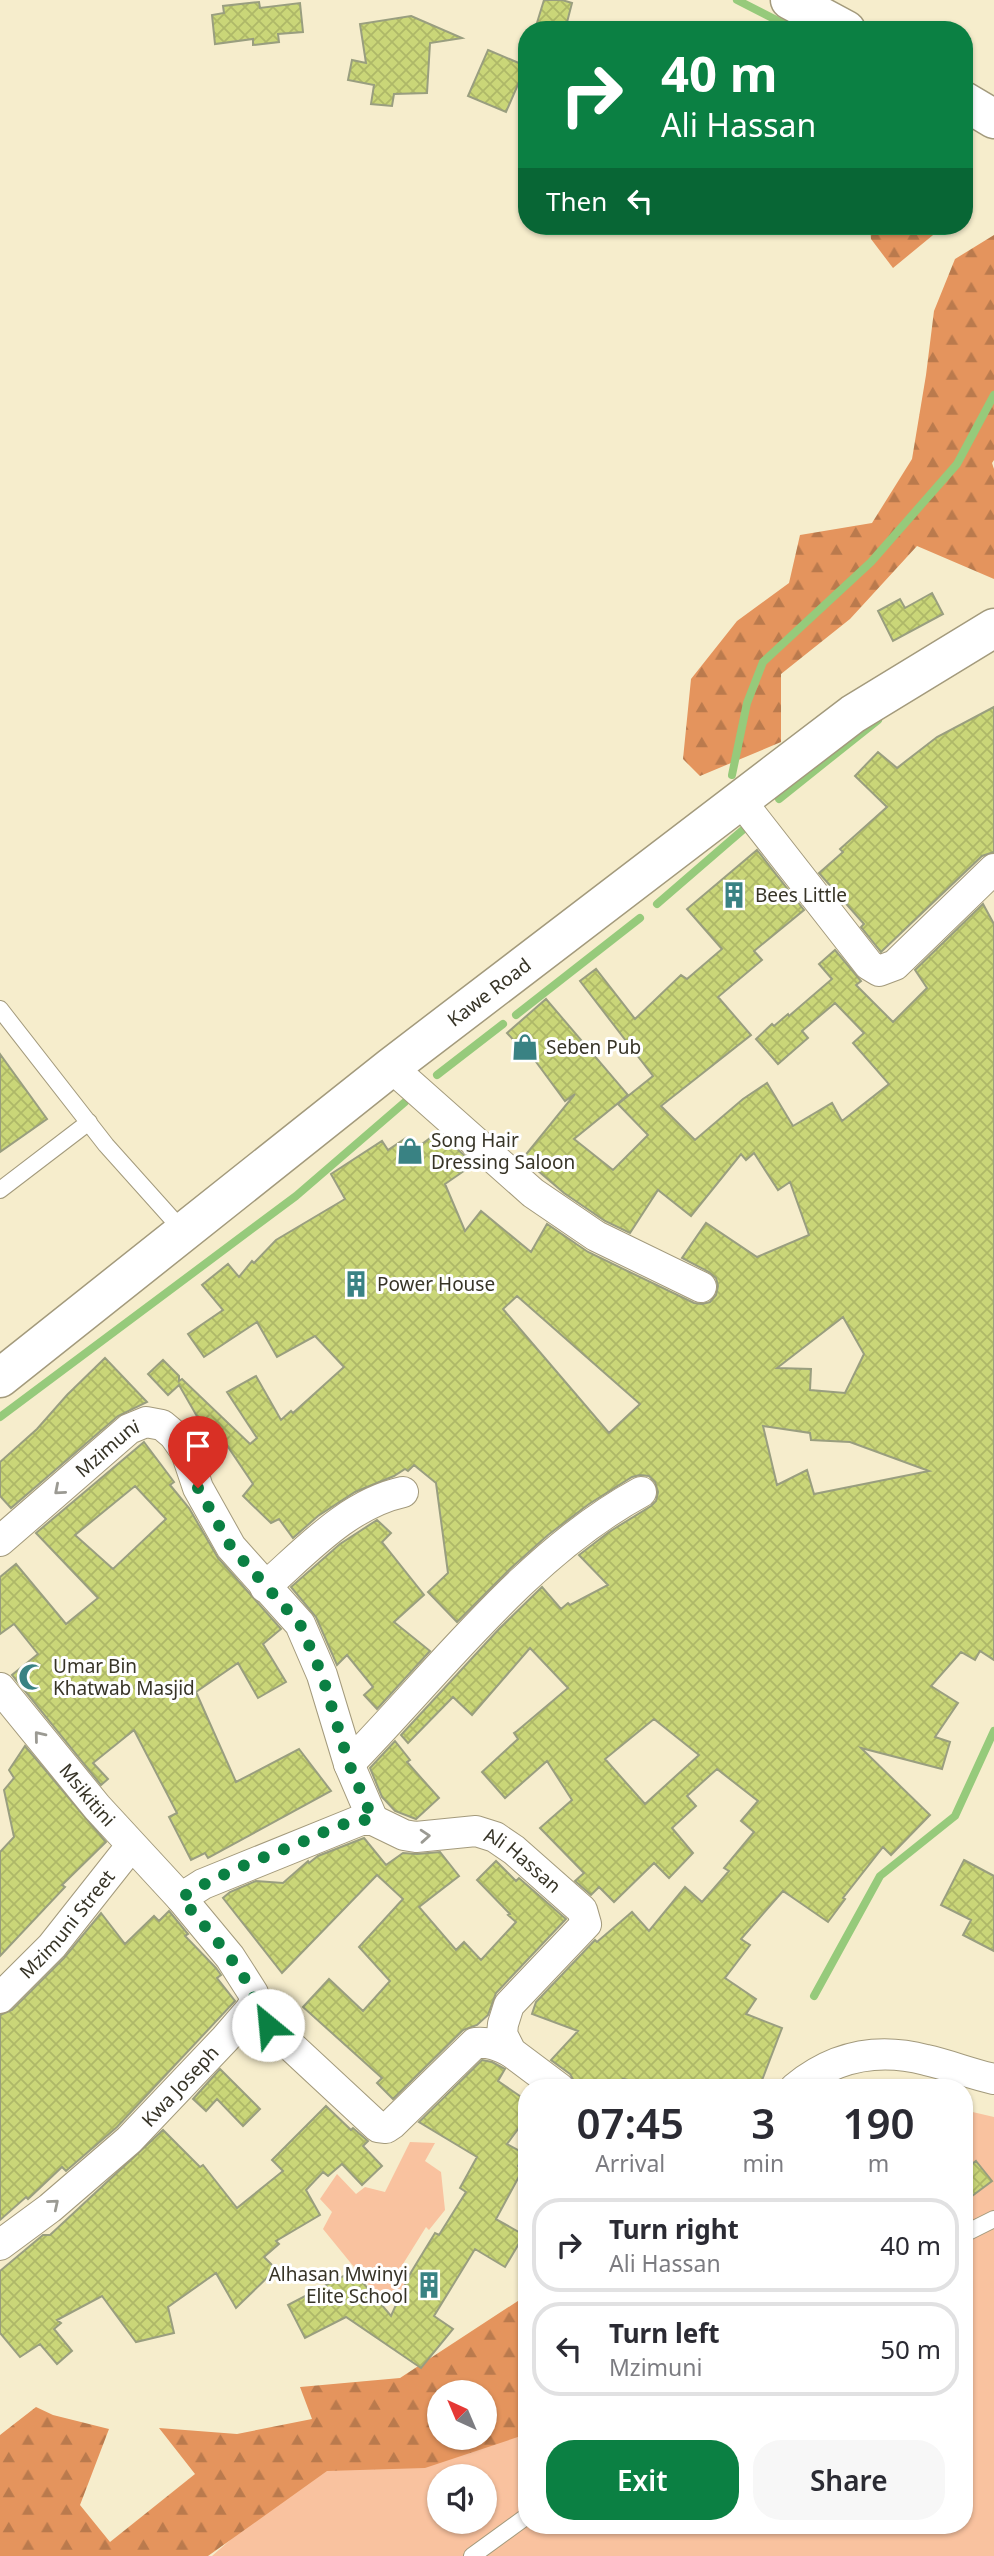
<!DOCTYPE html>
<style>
body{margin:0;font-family:"Noto Sans",sans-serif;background:#f7f7f7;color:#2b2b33;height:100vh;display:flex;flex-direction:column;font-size:26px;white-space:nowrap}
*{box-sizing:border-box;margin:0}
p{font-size:23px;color:#7c7c81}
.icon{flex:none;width:38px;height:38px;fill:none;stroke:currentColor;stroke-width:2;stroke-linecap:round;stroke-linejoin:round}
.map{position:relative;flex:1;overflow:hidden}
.details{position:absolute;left:518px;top:2079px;width:455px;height:455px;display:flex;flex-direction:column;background:#fff;border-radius:28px;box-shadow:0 2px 5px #0004}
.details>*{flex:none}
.top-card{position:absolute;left:518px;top:21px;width:455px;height:214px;border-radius:28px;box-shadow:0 2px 5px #0004;background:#0b8043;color:#fff;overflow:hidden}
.needle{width:46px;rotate:316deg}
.controls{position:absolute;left:427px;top:2380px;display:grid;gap:14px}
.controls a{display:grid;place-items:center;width:70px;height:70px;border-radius:50%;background:#fff;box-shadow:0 2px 5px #0004;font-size:35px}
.pin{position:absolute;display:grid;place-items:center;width:60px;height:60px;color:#fff;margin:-72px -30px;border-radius:50% 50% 50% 0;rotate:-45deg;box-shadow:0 0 7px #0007}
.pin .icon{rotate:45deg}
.me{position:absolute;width:77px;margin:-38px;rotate:332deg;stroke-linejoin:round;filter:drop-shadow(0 0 5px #0008)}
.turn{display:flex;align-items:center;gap:24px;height:147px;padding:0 28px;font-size:32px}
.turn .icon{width:91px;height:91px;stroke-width:2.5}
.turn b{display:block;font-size:49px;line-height:60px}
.then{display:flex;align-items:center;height:66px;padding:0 28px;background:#0003;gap:14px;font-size:26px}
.eta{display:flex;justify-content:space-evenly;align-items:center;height:119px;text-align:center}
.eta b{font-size:42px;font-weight:600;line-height:49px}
.button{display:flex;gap:14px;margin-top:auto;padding:14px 28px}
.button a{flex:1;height:80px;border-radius:28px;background:#0b8043;color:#fff;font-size:28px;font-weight:600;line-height:80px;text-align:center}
.button a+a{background:#f7f7f7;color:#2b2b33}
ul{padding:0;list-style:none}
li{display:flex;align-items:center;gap:21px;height:94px;margin:0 14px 10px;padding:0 14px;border:4px solid #e1e1e2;border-radius:28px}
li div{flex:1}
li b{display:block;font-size:26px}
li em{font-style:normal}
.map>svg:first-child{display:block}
</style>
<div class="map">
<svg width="994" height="2556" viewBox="0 0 994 2556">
<defs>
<pattern id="forest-firs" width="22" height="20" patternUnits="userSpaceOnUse" patternTransform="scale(1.75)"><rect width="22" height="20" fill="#e4945d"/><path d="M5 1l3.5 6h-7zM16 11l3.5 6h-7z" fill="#ba7a4d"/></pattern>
<pattern id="building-cross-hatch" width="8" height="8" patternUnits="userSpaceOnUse" patternTransform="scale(1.75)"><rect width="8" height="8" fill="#cad678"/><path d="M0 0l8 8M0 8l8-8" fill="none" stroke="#aeb868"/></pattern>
</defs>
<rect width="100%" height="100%" fill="#f6edcc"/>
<!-- green -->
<path fill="#f9c29f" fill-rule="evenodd" d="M964 2110 994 2117V2556H212L304 2475 527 2323V2525H964ZM439 2392H485V2438H439ZM439 2476H485V2522H439Z
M410 2142 435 2143 425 2161 441 2172 445 2210 429 2230 426 2227 398 2272 407 2281 400 2296 376 2294 323 2229 332 2212 320 2199 337 2174 356 2194 365 2187 385 2192Z"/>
<!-- forest -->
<path fill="url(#forest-firs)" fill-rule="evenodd" d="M870 226H944L893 268 871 239Z
M994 235V460L992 463 994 469V579L917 546 850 619 781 674V742L700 776 683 759 691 679 737 621 789 583 800 535 872 523 912 459 926 375 934 311 955 259Z
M527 2295V2434L425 2468 327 2471 208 2556H0V2435L36 2407 53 2415 109 2429 80 2505 110 2542 195 2474 159 2428 237 2434 312 2419 300 2387 400 2378ZM439 2392H485V2438H439Z"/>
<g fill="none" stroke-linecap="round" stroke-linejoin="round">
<!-- stream -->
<path stroke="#96ca7b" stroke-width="8" d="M737 0 796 30
M732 775 747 703 763 662 871 562 957 464 994 395
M779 799 878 720
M657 904 745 828
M516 1015 640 918
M437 1075 503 1024
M0 1417 296 1196 405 1102
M814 1996 880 1876 955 1816 994 1731"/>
</g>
<!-- building -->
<path fill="url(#building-cross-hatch)" stroke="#999e7f" stroke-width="2" fill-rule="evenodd" d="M544 0H562L572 3 565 30H549L536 26Z
M259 2 260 8 300 3 303 32 278 34 279 42 253 45V39L215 44 212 15 224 13 223 6Z
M411 16 462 38 430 43 427 93 394 94 392 106 371 104 374 85 348 80 352 60 366 63 360 24Z
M488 50 526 66 506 112 468 96Z
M932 593 943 614 893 641 878 611 900 599 905 608Z
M994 707V852L982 856 881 952 861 927 864 924 819 873 843 852 840 849 887 807 855 776 878 752 897 768 937 737Z
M757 850 804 910 754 951 762 960 718 997 751 1035 661 1106 695 1140 743 1099 767 1083 793 1126 832 1103 842 1121 889 1084 853 1043 864 1033 835 1003 802 1031 808 1038 778 1064 756 1039 772 1024 774 1026 788 1014 789 1016 832 979 819 964 835 950 861 981 856 985 893 1022 927 988 915 970 983 904 994 924V1660L980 1651 975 1660 961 1652 931 1686 958 1703 935 1737 950 1742 942 1769 861 1748 930 1815 891 1855 883 1847 843 1898 845 1899 828 1922 783 1891 741 1939 750 1945 725 1978 756 1999 746 2014 782 2028 759 2088H711L674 2081 672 2088H666L623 2079 619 2088H593L575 2083 570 2074 551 2060 578 2031 532 2014 536 2002 595 1940 597 1942 632 1912 649 1931 685 1887 702 1902 729 1871 724 1868 754 1832 741 1821 758 1801 717 1769 687 1796 696 1806 672 1828 693 1853 669 1878 654 1863 614 1902 599 1887 591 1895 575 1881 584 1873 540 1828 572 1800 547 1761 505 1798 482 1772 518 1739 514 1733 517 1731 568 1688 530 1648 472 1715 453 1697 408 1743 401 1735 499 1629 542 1587 561 1609 568 1603 570 1605 608 1585 579 1555 609 1532 651 1506 656 1501 658 1492 655 1482 649 1476 640 1475 632 1477 589 1504 548 1535 511 1568 457 1622 428 1592 448 1573 436 1483 414 1465 408 1471 405 1469 394 1476 355 1492 318 1516 293 1538 279 1519 271 1523 243 1496 253 1484 224 1441 214 1446 179 1385 168 1395 148 1374 163 1360 179 1376V1381L182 1379 250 1444 257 1438 227 1392 256 1376 281 1420 291 1411 293 1413 344 1367 315 1336 277 1357 257 1322 204 1357 188 1334 223 1310 202 1285 228 1264 239 1277 252 1261 254 1263 276 1240 345 1199 331 1174 382 1141 388 1150 406 1138 414 1150 438 1132 474 1164 445 1184 465 1231 481 1211 531 1252 547 1224 588 1252 694 1303 702 1304 710 1302 716 1295 718 1286 716 1278 709 1272 682 1258 706 1223 757 1257 809 1235 790 1182 778 1190 754 1153 746 1160 741 1154 691 1216 658 1190 630 1233 605 1221 564 1193 523 1158 575 1094 565 1101 528 1051 525 1053 507 1033 546 999 628 1095 574 1139 613 1170 648 1135 618 1104 653 1076 580 981 596 969 635 1019 681 975 687 979 722 949 687 909ZM517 1296 640 1404 609 1433 503 1309ZM843 1317 864 1354 845 1393 810 1390 811 1369 777 1368ZM763 1426 810 1433 811 1440 850 1442 929 1471 814 1494 807 1470 777 1485ZM654 1719 699 1755 645 1804 605 1759Z
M0 1054 47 1119 0 1152Z
M105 1358 147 1402 118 1416 11 1508 0 1496V1462L37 1429 67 1395Z
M144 1442 174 1482 170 1485 189 1508 218 1558 281 1629 263 1644 286 1682 258 1698 238 1663 196 1692 236 1782 299 1749 331 1791 208 1858 205 1853 191 1860 169 1817 177 1813 134 1730 93 1763 108 1779 101 1785 12 1675 38 1654 14 1624 0 1634V1577L16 1564 66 1624 98 1598 36 1533ZM135 1486 166 1519 113 1569 75 1535Z
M377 1520 391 1533 382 1542 424 1595 394 1622 430 1651 377 1709 364 1695 373 1687 347 1655 337 1665 316 1617 291 1587 340 1544Z
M395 1741 410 1760 407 1762 439 1798 416 1819 395 1811 382 1797 370 1768Z
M25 1746 106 1842 62 1885 65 1887 0 1956V1852L14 1837 4 1790 14 1778 9 1770Z
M364 1838 386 1865 403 1853 417 1854 440 1852 459 1876 419 1907 456 1950 464 1942 481 1960 516 1922 508 1915 510 1914 477 1880 496 1861 516 1881 519 1878 566 1919 496 1993 488 2015 477 2025 463 2030 393 2099 377 2083 382 2078 303 2007 329 1979 363 2011 390 1981 359 1947 403 1899 377 1875 282 1973 223 1898 230 1892 256 1881 283 1883 308 1861 309 1863 318 1856Z
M964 1860 994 1876V1951L963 1935 971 1920 941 1905Z
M169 1911 188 1934 185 1936 216 1968 221 1975 217 1978 235 2001 117 2127 66 2171 62 2167 28 2199 26 2197 0 2220V2015L12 2010 64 1958 101 1913 125 1944 154 1916 159 1921Z
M482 2060 492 2062 505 2069 498 2081 527 2101V2117L507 2144 525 2154 518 2166 523 2169 496 2219 524 2235 505 2267 475 2249 434 2316 453 2329 421 2368 346 2317 305 2338 288 2305 353 2271 391 2316 410 2274 435 2233 439 2235 466 2192 460 2188 477 2157 419 2122Z
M220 2069 260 2109 243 2126 217 2099 206 2111 193 2099Z
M326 2106 351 2130 353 2128 368 2141 363 2146 382 2166 362 2185 342 2164 328 2176 323 2172 306 2190 320 2215 276 2241 279 2244 264 2257 276 2269 236 2308 216 2273 168 2307 174 2333 136 2342 102 2296 57 2320 61 2323 54 2329 72 2351 57 2364 40 2344 20 2357 0 2333V2271L43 2235H50L163 2130 200 2167 203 2165 237 2208 283 2171 272 2160Z
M976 2161 992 2181 964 2202V2170Z"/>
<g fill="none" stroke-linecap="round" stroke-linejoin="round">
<defs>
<path id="service" d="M0 1009 106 1145 183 1231
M0 1190 89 1122
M964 2234 994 2219
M472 2556 527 2516"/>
<g id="minor">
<path d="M740 800 869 965 879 971 895 965 994 869"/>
<path d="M391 1067 533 1193 596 1236 701 1287"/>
<path id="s1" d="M0 1541 129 1429 146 1422 162 1425 174 1435 186 1452 198 1488 231 1547 300 1624 322 1675 349 1764 373 1820"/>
<path d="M265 1587C306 1551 348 1504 403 1492"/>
<path id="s2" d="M0 1688 97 1807 181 1898 230 1957 253 1993 255 2001 251 2009 225 2039 129 2140 50 2208 0 2245"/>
<path d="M349 1764C439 1672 527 1554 641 1492"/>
<path id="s3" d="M181 1898 203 1884 361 1820H373L404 1835 416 1837 476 1831 495 1837 514 1850 582 1910 586 1924 509 2005 503 2024 502 2034 511 2052 559 2088"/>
<path id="s4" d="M0 1998 52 1946 131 1846"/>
<path d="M251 2009 378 2127 386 2128 392 2124 475 2043C490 2042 498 2045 511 2052"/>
<path d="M795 2088C834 2056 877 2047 926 2060 949 2065 971 2074 994 2079"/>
</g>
<g id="secondary">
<path id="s5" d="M0 1378 391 1067 853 714 994 628"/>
</g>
<path id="primary" d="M790 0 846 30
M964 101 994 119"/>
</defs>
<!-- service casing -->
<use href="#service" stroke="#a39a7c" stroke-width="18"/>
<!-- minor casing -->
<use href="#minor" stroke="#a39a7c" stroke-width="32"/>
<!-- secondary casing -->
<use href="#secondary" stroke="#a39a7c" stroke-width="41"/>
<!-- primary casing -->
<use href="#primary" stroke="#a39a7c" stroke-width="41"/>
<!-- service -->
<use href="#service" stroke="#fff" stroke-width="16"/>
<!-- minor -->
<use href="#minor" stroke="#fff" stroke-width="30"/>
<!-- secondary -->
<use href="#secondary" stroke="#fff" stroke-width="38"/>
<!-- primary -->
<use href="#primary" stroke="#fff" stroke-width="38"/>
</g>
<!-- one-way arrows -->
<defs><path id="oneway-chevron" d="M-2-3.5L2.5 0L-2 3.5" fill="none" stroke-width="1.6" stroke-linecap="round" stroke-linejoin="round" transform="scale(1.75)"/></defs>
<g stroke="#9b9a93">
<use href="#oneway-chevron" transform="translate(59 1490) rotate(139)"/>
<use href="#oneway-chevron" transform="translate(39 1736) rotate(-129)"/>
<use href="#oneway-chevron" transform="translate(425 1836) rotate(-4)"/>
<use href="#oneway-chevron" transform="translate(54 2204) rotate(-40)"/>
</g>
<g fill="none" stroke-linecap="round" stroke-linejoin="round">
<!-- route -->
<path stroke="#0b8043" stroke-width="12" stroke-dasharray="0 21.6" d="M198 1488 231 1547 300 1624 322 1675 349 1764 373 1820C348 1818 323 1833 300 1843 260 1859 218 1874 181 1898 196 1916 253 1980 254 1999 255 2003 253 2006 251 2010L268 2025"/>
</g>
<!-- icons -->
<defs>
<symbol id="building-bare" viewBox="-9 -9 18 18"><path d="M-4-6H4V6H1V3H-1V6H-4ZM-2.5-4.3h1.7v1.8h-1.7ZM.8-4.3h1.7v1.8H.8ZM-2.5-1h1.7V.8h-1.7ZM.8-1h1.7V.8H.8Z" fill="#398283" stroke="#fff" stroke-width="2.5" paint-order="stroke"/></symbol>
<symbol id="shop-bare" viewBox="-9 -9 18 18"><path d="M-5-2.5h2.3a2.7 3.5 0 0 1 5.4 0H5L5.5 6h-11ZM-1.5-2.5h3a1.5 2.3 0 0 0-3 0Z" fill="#398283" stroke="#fff" stroke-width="2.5" paint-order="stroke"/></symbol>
<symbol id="mosque-bare" viewBox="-9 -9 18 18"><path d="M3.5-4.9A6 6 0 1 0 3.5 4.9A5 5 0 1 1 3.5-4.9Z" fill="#398283" stroke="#fff" stroke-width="2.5" paint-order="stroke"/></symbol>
</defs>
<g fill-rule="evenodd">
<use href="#building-bare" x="715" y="876" width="38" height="38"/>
<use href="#shop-bare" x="506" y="1028" width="38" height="38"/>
<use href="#shop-bare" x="391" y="1132" width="38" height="38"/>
<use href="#building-bare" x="337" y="1265" width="38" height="38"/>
<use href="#mosque-bare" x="13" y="1658" width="38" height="38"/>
<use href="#building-bare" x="410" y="2266" width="38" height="38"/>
</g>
<g text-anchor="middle" stroke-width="6" stroke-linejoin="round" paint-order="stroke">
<!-- poi labels -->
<g font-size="19" fill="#373427" stroke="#fff" text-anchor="start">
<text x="755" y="902">Bees Little</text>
<text x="546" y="1054">Seben Pub</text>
<text x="431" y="1147">Song Hair<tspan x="431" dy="22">Dressing Saloon</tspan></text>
<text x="377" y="1291">Power House</text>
<text x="53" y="1673">Umar Bin<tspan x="53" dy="22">Khatwab Masjid</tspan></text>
<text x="408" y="2281" text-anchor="end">Alhasan Mwinyi<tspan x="408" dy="22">Elite School</tspan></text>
</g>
<!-- street labels -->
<g font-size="19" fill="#373427" stroke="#fff">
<text dy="7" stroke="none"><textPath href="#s5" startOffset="623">Kawe Road</textPath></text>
<text dy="7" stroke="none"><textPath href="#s1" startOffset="142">Mzimuni</textPath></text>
<text dy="7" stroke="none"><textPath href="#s2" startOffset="138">Msikitini</textPath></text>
<text dy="7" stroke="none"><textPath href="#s3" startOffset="371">Ali Hassan</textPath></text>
<text dy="7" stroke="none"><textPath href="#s4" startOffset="100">Mzimuni Street</textPath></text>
<text transform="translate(180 2086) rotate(-47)" y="7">Kwa Joseph</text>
</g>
</g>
</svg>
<div class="controls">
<a><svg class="needle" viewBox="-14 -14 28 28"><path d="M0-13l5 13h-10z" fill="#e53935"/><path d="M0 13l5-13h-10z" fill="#7c7c81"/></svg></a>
<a><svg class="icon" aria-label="sound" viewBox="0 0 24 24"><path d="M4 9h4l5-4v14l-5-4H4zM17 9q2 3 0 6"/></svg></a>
</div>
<div class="pin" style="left:198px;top:1488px;background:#d93025"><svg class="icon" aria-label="arrive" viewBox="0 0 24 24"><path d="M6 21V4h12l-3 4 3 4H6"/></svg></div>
<svg class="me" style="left:268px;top:2025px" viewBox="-20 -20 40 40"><circle r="19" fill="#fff"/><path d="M0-13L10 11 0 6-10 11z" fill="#0b8043"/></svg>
<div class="top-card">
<div class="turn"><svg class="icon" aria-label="right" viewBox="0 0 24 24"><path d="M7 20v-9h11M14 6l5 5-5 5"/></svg><div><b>40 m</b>Ali Hassan</div></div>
<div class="then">Then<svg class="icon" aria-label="left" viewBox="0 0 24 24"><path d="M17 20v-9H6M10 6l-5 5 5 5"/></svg></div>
</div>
<section class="details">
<div class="eta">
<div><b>07:45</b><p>Arrival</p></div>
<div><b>3</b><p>min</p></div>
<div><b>190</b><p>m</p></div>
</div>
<ul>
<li><svg class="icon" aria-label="right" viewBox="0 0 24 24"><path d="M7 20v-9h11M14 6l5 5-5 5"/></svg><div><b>Turn right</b><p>Ali Hassan</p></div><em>40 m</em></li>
<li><svg class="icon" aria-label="left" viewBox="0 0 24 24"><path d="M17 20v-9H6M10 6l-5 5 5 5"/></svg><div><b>Turn left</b><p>Mzimuni</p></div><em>50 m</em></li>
</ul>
<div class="button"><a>Exit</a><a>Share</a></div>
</section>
</div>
